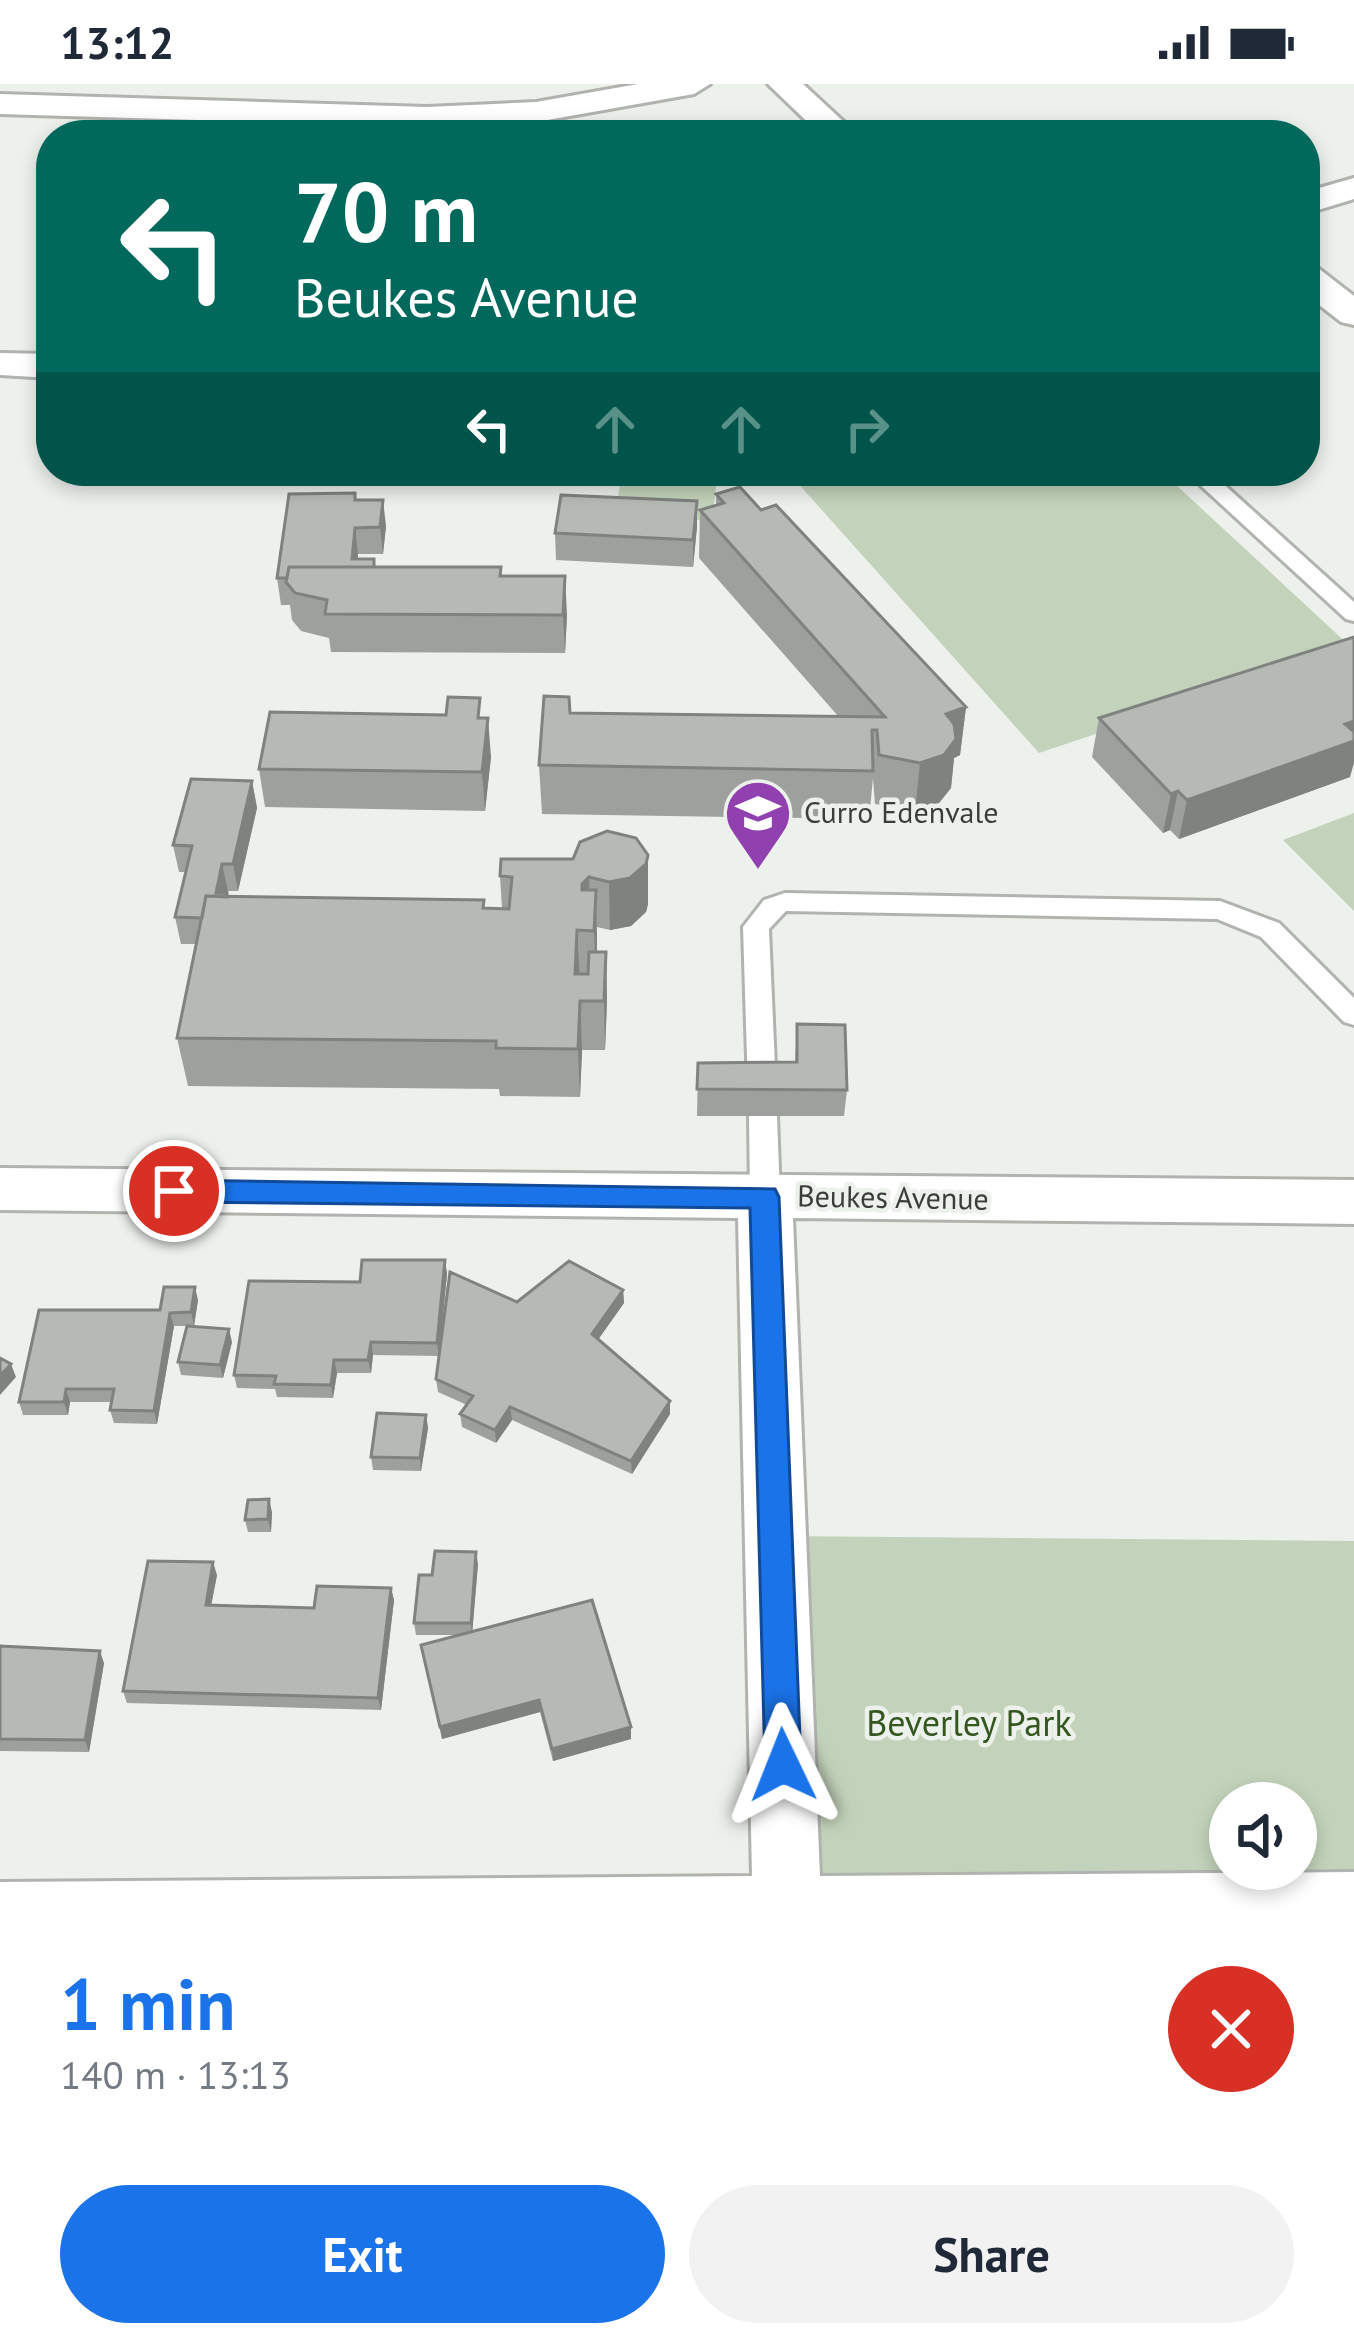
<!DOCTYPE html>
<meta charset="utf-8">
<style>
body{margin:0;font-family:"PT Sans",sans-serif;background:#f2f2f3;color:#1f2937;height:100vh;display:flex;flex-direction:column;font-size:45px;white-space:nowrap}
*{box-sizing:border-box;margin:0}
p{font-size:39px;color:#747a83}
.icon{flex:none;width:66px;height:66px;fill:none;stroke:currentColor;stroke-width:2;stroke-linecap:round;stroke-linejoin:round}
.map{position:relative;height:1843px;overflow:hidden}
.panel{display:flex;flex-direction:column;background:#fff;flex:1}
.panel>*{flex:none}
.top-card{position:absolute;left:36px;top:36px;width:1284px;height:366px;border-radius:48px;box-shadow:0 6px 18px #0003;background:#00695c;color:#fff;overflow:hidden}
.fabs{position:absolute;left:1209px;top:1698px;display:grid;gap:24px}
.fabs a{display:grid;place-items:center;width:108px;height:108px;border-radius:50%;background:#fff;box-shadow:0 6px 18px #0003;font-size:60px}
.pin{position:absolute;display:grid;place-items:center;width:102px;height:102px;color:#fff;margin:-51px;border:6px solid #fff;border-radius:50%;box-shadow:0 3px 12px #0007}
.me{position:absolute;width:132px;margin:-66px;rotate:358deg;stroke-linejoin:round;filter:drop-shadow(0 0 9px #0008)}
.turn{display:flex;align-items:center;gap:42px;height:252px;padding:0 60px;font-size:54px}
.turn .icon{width:156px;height:156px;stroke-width:2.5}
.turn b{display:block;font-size:84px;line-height:102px}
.lanes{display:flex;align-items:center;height:114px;padding:0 60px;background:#0003;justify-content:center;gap:60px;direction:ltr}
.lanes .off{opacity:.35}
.round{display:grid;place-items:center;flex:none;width:126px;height:126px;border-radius:63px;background:#f2f2f3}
.head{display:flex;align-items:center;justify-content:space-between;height:204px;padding:0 60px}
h1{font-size:72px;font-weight:800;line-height:90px;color:#1a73e8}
.action{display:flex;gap:24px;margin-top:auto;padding:24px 60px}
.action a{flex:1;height:138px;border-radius:72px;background:#1a73e8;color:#fff;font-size:48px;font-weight:800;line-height:138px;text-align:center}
.action a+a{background:#f2f2f3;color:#1f2937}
.status{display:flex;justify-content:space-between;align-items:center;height:84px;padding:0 60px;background:#fff;direction:ltr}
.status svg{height:33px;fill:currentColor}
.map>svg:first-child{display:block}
</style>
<div class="status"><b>13:12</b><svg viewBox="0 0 49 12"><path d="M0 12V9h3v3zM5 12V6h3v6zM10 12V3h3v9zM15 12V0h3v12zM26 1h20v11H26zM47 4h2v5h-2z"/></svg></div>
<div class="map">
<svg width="1354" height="1843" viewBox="0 0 1354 1843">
<rect width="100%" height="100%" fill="#edf1ec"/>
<!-- green -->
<path fill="#c3d3bb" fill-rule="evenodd" d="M622 387H718L712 437 615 432Z
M787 387H1161L1352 564 1039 669Z
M1354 729V827L1283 756Z
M779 1452 1354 1457V1822L787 1823ZM1230 1719H1296V1785H1230Z"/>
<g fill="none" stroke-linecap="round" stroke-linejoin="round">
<defs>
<path id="service" d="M1185 387H1209L1354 518V537L1346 535Z
M785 809 1220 817 1279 839 1354 914V941L1344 938 1261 853 1217 835 786 827 769 845 776 1006 772 1013H752L748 1006 743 843 764 816Z
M763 1021 773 1024 777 1032 780 1113 775 1121H755L750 1113 749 1032 753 1024Z"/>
<path id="minor" d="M638 0H710L694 10 536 38 427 43 0 30V10L427 23 536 18Z
M768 0H803L858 51H821Z
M1354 94V115L1305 130V108Z
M1305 181 1318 184 1354 212V241L1341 238 1305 210Z
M0 269 51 270V294L0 291Z
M0 1084 1354 1096V1140L793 1134 820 1792 1354 1788V1843H0V1798L752 1792 738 1134 0 1126Z"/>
</defs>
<!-- service casing -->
<use href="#service" stroke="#b0b3ae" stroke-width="6"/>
<!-- minor casing -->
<use href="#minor" stroke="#b0b3ae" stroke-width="6"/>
<!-- service -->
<use href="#service" fill="#fff" fill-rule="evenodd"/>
<!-- minor -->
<use href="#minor" fill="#fff" fill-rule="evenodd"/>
</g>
<!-- wall -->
<path fill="#9da09c" d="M355 409 356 416 386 442 383 470H358V475H374L375 483H501L502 492 567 531 565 569 331 568 329 554 301 547 292 536 290 521H281L277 494Z
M716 410 761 426 966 623 960 671 954 674 951 704 939 719 915 727 875 720 873 694 869 735 542 730 539 681 570 629 838 632 699 474 700 426 716 421Z
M697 417V443L693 483 556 476 555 449Z
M481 634 491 673 485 727 265 723 259 685Z
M1099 634 1350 693 1179 755 1170 746 1163 749 1092 673Z
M252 697 257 724 238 807H228V813L502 824 500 792 573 775 648 771V820L646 828 631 842 610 846 597 843V868H606L607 917 605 966H582L580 1013 500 1012 499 1005 188 1002 177 954 196 860H181L175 833 186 788H179L173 761Z
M797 940 847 1006 844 1032H697L698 979 795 978Z
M445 1176 447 1190 439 1272 373 1271 371 1289H337L333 1314 277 1313 275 1305 237 1304 234 1291 360 1198Z
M623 1206 624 1219 598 1255 670 1317V1330L632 1390 512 1336 496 1359 462 1343 460 1330 467 1321 438 1308 436 1295 517 1218Z
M198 1216 194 1242H174L157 1340 114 1339 110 1326 112 1318H70L68 1331H23L19 1318 160 1226Z
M232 1258 223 1294 181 1291 178 1278Z
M426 1331 428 1344 421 1387 373 1386 371 1373Z
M272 1428 271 1448H248L245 1436Z
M478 1480 472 1547 631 1643V1655L553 1677 540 1628 442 1655 421 1561 456 1551H416L414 1539 432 1491Z
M217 1491 211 1521 314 1524 391 1504 394 1516 381 1626 127 1619 123 1607Z
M0 1562 104 1579 89 1668 0 1667Z"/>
<!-- shaded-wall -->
<path fill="#7f827f" d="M383 416 386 442 383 470 380 443Z
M697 417V443L693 483V456Z
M355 444 358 470 356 494 352 475Z
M565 492 567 531 565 569 563 531Z
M966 623 960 671 954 674 951 704 939 719 915 727 920 679 946 630Z
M488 634 491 673 485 727 482 688Z
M1354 637V679L1350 693 1179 755 1187 716Z
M252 697 257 724 238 807 233 780Z
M1178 707 1170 746 1163 749 1171 710Z
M648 771V820L646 828 631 842 610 846 609 798Z
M222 780 228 807 221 836 216 809Z
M589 793 591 842 584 848 582 800Z
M596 806 597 855 596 895 594 847Z
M577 846 580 895 575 890Z
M606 868 607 917 605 966 604 917Z
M580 917 582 966 580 1013 578 965Z
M445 1176 447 1190 439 1272 437 1259Z
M195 1203 198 1216 194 1242 191 1228Z
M623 1206 624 1219 593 1263 592 1250Z
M170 1229 174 1242 157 1340 154 1327Z
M229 1245 232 1258 223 1294 220 1281Z
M371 1258 373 1271 371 1289 368 1276Z
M334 1276 337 1289 333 1314 331 1301Z
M11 1280 16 1293 0 1311V1292Z
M66 1305 70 1318 68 1331 64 1318Z
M670 1317V1330L632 1390 631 1377Z
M510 1323 512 1336 496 1359 495 1346Z
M426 1331 428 1344 421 1387 420 1374Z
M269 1415 272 1428 271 1448 268 1435Z
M476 1468 478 1480 472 1552 471 1539Z
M213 1478 217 1491 209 1533 206 1521Z
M391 1504 394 1516 381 1626 378 1614Z
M100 1567 104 1579 89 1668 85 1656Z
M539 1616 540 1628 442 1655 440 1643Z
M631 1643V1655L553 1677 552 1665Z"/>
<!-- building -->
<path fill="#b6bab5" stroke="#7f827f" stroke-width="3" d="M740 403 761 426 776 421 966 623 946 630 954 640 956 655 944 671 920 679 879 671 877 646H872L873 687 539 681 544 612 569 613 570 629 885 633 700 426 724 419 716 410Z
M355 409V416H383L380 443 355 444 352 475H374V483H289L287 494H277L289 410Z
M561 411 697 417 693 456 555 449Z
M289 483H501L500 492H565L563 531 325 530 327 516 295 509 286 498Z
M1354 553V637L1345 640 1354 648V657L1187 716 1178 707 1171 710 1099 634Z
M448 613 480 614 478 634H488L482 688 259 685 270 628 446 631Z
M191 695 252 697 233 780H222L216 809H227V813L206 812 202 834 175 833 192 762 173 761Z
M607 747 636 754 648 771 646 780 630 794 609 798 589 793 582 800V806H596L594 847 577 846 575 890H588L589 868H606L604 917H580L578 965 496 964V957L177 954 206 812 484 816 483 824 509 825 512 793 500 792 501 775H573L580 758Z
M797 940 845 941 847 1006 697 1005 698 979 797 978Z
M362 1176H445L437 1259 371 1258 368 1276H334L331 1301 274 1300 276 1292 234 1291 249 1197 360 1198Z
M569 1177 623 1206 592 1250 670 1317 631 1377 510 1323 495 1346 460 1330 473 1312 436 1295 450 1188 517 1218Z
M164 1203H195L191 1228 170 1229 154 1327 110 1326 114 1305H66L64 1318H19L39 1226H160Z
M187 1242 229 1245 220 1281 178 1278Z
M0 1274 11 1280 0 1292Z
M377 1329 426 1331 420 1374 371 1373Z
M269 1415 268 1435 245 1436 248 1416Z
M435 1467 476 1468 471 1539H414L419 1491H432Z
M148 1477 213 1478 206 1521 314 1524 317 1502 391 1504 378 1614 123 1607Z
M592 1516 631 1643 552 1665 539 1616 440 1643 421 1561Z
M0 1562 100 1567 85 1656 0 1655Z"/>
<!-- route -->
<path fill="#1a73e8" stroke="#114b97" stroke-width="3" d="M174 1096 775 1105 779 1113 801 1681 795 1693 783 1698 771 1693 765 1681 750 1124 174 1118 163 1115 159 1107 163 1099Z"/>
<!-- icons -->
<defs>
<symbol id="school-pin" viewBox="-11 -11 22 30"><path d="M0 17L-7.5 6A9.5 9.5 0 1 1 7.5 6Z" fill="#9140b0" stroke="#edf1ec"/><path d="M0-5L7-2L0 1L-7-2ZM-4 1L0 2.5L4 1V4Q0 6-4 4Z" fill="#fff"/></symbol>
</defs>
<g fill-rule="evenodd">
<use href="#school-pin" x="720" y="691" width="76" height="104"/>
</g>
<g text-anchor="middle" stroke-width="9" stroke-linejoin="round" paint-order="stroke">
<!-- poi labels -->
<g font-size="30" fill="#3c3d3b" stroke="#edf1ec" text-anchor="start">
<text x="804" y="739">Curro Edenvale</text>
</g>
<!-- street labels -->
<g font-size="30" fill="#3c3d3b" stroke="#edf1ec">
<text transform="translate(893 1114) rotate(1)" y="10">Beukes Avenue</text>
</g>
<!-- near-park labels -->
<g font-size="36" fill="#34561f" stroke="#edf1ec">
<text x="969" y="1652">Beverley Park</text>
</g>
</g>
</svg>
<div class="fabs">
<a><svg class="icon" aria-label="sound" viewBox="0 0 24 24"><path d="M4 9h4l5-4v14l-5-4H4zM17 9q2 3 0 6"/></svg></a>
</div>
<div class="pin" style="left:174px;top:1107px;background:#d93025"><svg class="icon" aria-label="arrive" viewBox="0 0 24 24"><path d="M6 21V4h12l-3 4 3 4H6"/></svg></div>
<svg class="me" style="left:783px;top:1681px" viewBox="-20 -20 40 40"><path d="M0-17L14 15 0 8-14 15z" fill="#1a73e8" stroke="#fff" stroke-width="4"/></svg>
<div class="top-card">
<div class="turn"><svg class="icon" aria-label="left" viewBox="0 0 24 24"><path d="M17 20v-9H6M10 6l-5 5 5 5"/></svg><div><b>70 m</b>Beukes Avenue</div></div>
<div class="lanes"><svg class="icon" aria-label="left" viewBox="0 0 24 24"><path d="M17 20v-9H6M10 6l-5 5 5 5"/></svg><svg class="icon off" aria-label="ahead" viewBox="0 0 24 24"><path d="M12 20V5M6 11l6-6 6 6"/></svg><svg class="icon off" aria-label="ahead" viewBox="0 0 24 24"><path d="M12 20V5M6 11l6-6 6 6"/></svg><svg class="icon off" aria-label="right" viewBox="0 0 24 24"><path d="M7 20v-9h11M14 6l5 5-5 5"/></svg></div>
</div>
</div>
<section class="panel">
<div class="head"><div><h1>1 min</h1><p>140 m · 13:13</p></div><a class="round" style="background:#d93025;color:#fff"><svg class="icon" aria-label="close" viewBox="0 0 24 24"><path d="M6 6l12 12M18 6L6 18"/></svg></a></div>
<div class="action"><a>Exit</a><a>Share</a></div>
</section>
